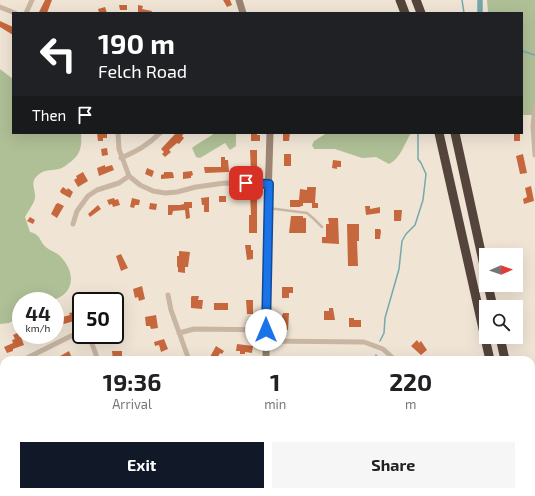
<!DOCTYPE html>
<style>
body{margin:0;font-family:"Exo 2",sans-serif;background:#f6f6f6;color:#202124;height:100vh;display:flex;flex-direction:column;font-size:15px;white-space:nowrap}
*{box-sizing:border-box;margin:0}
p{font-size:13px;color:#757577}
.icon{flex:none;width:22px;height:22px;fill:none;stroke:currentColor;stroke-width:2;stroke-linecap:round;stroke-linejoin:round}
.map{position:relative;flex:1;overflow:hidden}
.drawer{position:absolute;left:0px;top:356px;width:535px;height:140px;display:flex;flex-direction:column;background:#fff;border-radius:12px 12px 0 0;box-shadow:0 4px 16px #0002}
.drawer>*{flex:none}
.top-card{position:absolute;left:12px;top:12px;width:511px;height:122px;border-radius:0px;box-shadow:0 4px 16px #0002;background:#202124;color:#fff;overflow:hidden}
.needle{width:26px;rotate:88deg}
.buttons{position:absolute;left:479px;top:248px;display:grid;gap:8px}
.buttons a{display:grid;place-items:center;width:44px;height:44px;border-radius:0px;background:#fff;box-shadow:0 4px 16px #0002;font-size:20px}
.speed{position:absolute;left:12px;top:292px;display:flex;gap:8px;font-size:20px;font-weight:700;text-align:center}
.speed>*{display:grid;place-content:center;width:52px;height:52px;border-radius:50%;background:#fff;box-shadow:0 4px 16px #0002;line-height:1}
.speed small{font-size:10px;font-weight:400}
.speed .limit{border:2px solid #111;border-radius:6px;background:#fff;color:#111}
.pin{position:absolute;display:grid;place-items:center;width:34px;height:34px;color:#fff;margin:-17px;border-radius:8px;box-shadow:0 2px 6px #0006}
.me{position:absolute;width:44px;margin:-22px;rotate:0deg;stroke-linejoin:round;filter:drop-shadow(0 0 3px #0008)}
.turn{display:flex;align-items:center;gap:14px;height:84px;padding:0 20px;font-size:18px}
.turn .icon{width:52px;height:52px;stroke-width:2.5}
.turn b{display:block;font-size:28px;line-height:34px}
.then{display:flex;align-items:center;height:38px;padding:0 20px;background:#0003;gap:8px;font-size:15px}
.eta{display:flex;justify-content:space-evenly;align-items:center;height:68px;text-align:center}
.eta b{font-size:24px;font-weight:700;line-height:28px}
.primary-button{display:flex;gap:8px;margin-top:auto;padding:8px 20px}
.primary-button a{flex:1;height:46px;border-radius:0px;background:#111827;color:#fff;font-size:16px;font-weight:700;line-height:46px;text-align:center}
.primary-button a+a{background:#f6f6f6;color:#202124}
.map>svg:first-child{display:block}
</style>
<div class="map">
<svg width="535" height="496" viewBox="0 0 535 496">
<rect width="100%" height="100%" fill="#f0e5d5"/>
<!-- green -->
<path fill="#afbf96" d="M487 0H535V115H522V13H488Z
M0 69 13 79V133H81C82 146 81 155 69 163 66 165 63 168 59 169 49 171 43 169 36 177 30 184 36 190 35 198 34 204 28 211 25 217L30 232C42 235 39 242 47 248 51 251 56 252 60 256 77 273 75 296 49 301 40 303 30 301 21 301V316L9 323 0 324Z
M214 133H236V146L230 150 225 143 200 158 196 157 192 148 196 145 212 135Z
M327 133H411C404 144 401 158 389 164L376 157 362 158 335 149H314L312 145 314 141Z"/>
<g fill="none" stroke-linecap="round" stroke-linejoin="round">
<!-- stream -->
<path stroke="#74a8ad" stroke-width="1.5" d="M462 0 464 13
M522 51 535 55
M380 341 384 333 385 318 399 269 402 241 406 234 415 225 423 200 426 174 421 163 418 159V133
M376 360V355
M349 496 350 492"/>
<!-- canal -->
<path stroke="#74a8ad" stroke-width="5.5" d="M480 0V13"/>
</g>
<!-- building -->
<path fill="#c7673d" d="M45 0H52L47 13H42L39 12Z
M223 0H230L232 5 227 7Z
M119 5H127V10H120Z
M138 5 143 6 142 9 152 11 151 13H138Z
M105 7 107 13H99L98 9Z
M0 21 13 27V35L0 27Z
M97 133H107V138H103V141H98Z
M176 133H184L182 136 184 138 179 144 177 143 169 150 171 152 165 157 162 154 164 152 161 149Z
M251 133H257V135H260V141H251Z
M283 133H290L289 141H283Z
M514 133H520V141H514Z
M107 148 108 155 102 156 101 149Z
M250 150H257V173H251Z
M284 154H291V166H284Z
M523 154 527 173 520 174 516 156Z
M221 157H225V160H228L229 172 205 173 204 167H221Z
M333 160 341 161V167H337V169L332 168Z
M105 165V167L112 165 114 170 99 176 97 168Z
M147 168 154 171 152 177 145 174Z
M192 171 193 175 191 176V178L183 179V172Z
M83 172 88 181 78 187 74 180 77 178 76 176Z
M164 172H172L173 173 174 178 161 179V175L164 174Z
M531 186 534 201 524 204 523 199 527 197 525 188Z
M63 187 67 190 68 188 73 192 70 198 61 193 60 191Z
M307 187H316L315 203H318V208H312V203H303V206H301L300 207H290V200H299L300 189 307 190Z
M250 194 257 195V233H249V215H251Z
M219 196H226V202H219Z
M209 197V212H204V205H202L201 198Z
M114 198 115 200 118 199 120 205 113 207 112 204 109 205 107 200Z
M132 198 140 200 139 205H135L134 208 130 207Z
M184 202H192V208H189L190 218 186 219 185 210 173 211 172 215H168V205H180L184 204Z
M58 203 64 206 57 218 51 214 56 204Z
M150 203 157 204 156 210 149 209Z
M98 205 101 209 90 217 88 214Z
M365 206H370V209L380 207V213L366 215Z
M394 210H402L401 221H394Z
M291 216H303V218H306V233H289Z
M30 217 35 220 33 224 27 221Z
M328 218H338L339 244 322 243V237H326V224H329Z
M347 224H359V241H357L358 266H348Z
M375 229H380L381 231 380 239H375Z
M245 245H251V250H253V259L247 260Z
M179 251 190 252 188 267H185V273L178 272V267H177V256H179Z
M121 254 128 268 121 271 116 256Z
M142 286 145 299 139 301 138 297 135 298 133 289Z
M282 287H293V293H289V298H282Z
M192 296H199L198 300H203L202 309 191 308V297Z
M246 300H253V314H247Z
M214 303H228V310H214Z
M329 308H333L335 320H324V311H329Z
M74 312 75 314H77L78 320 60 325 59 318 70 315 69 313Z
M283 313H289L288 330H282L281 319Z
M156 315 158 328 151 329 150 326H146L145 317Z
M349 318H354V320H361V327H349Z
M19 332 24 345 13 349V351L7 353 4 347 13 343 12 340 15 339 13 335Z
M31 335H46L33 341Z
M164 339 168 349 161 352 159 345 155 346 154 342Z
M417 340 419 343 421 341 427 350 421 355 411 346Z
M237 344 253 346 252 353 245 352V354H240V351H236Z
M216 346 224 351 222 354 220 353 216 360 210 357Z
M69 351 72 358 67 360H53Z
M112 351H122V356H120L118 360H113Z
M346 356 365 357V360H346Z
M63 492H73L72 496H62Z"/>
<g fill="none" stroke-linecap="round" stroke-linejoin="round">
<!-- service -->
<path stroke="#c8b6a2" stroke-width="2.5" d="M268 208 307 213 313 218 322 227"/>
<!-- minor -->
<path stroke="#c8b6a2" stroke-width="5" d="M0 7 15 13
M26 13 32 0
M535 107 533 126 535 155
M118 133 119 149 129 176 140 185 153 191 165 193 177 192 196 187 225 183 269 184
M121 158C137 151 148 145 160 133
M73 224 77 211 88 196 97 190 119 183 129 176
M168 295 171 310 189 360
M179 333 194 329 266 330
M85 335 91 341 98 360
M266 341 364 342 383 349 395 360
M23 360 71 336 81 334
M0 371 4 369
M47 496 48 492
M149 496 151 492
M402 496V492"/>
<!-- secondary -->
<path stroke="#9b8473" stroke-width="7" d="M239 0 243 13
M266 360 267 231 270 133
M265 496V492"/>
<!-- motorway -->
<path stroke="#54443b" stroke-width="9" d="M400 0 405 13
M416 0 421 13
M439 133 490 360
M455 133 486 275
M488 285 493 307
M500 337 505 360
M531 449 535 461
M531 492 532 496"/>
</g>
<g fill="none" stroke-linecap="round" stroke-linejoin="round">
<defs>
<path id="route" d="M246 183 269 184 266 330"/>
</defs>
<!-- route casing -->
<use href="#route" stroke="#114b97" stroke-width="10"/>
<!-- route -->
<use href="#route" stroke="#1a73e8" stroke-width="7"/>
</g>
</svg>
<div class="buttons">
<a><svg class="needle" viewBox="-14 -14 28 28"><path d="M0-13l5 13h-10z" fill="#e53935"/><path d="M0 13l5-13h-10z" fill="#757577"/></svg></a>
<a><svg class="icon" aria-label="search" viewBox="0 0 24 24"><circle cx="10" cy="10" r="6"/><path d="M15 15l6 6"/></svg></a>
</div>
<div class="speed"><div>44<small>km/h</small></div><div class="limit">50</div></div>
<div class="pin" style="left:246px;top:183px;background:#d93025"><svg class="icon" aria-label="arrive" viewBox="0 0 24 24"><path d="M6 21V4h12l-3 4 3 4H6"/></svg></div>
<svg class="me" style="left:266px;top:330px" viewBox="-20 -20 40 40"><circle r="19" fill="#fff"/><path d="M0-13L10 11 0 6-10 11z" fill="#1a73e8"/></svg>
<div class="top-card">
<div class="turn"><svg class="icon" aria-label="left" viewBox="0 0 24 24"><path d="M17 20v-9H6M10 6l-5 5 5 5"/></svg><div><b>190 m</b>Felch Road</div></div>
<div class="then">Then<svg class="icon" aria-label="arrive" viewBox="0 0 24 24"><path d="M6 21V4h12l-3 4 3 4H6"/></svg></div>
</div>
<section class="drawer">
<div class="eta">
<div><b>19:36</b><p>Arrival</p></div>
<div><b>1</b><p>min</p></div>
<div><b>220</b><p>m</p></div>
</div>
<div class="primary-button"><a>Exit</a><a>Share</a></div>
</section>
</div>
